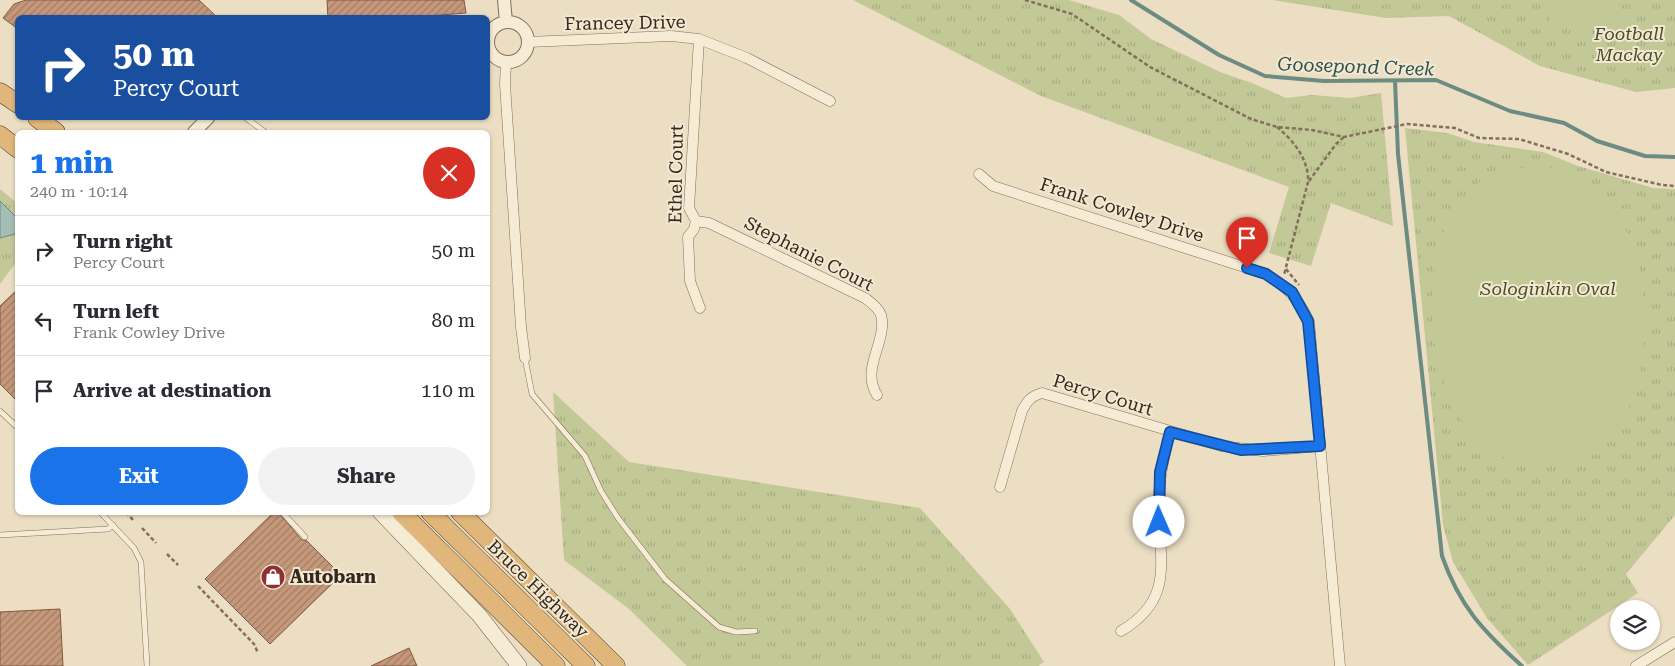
<!DOCTYPE html>
<meta charset="utf-8">
<style>
body{margin:0;font-family:"Roboto Serif",serif;background:#f2f2f3;color:#2b2b33;height:100vh;display:flex;flex-direction:column;font-size:19px;white-space:nowrap}
*{box-sizing:border-box;margin:0}
p{font-size:16px;color:#7c7c81}
.icon{flex:none;width:28px;height:28px;fill:none;stroke:currentColor;stroke-width:2;stroke-linecap:round;stroke-linejoin:round}
.map{position:relative;flex:1;overflow:hidden}
.drawer{position:absolute;left:15px;top:130px;width:475px;height:385px;display:flex;flex-direction:column;background:#fff;border-radius:8px;box-shadow:0 1px 4px #0004}
.drawer>*{flex:none}
.hud{position:absolute;left:15px;top:15px;width:475px;height:105px;border-radius:8px;box-shadow:0 1px 4px #0004;background:#1a4fa0;color:#fff;overflow:hidden}
.buttons{position:absolute;left:1610px;top:600px;display:grid;gap:10px}
.buttons a{display:grid;place-items:center;width:50px;height:50px;border-radius:50%;background:#fff;box-shadow:0 1px 4px #0004;font-size:25px}
.pin{position:absolute;display:grid;place-items:center;width:42px;height:42px;color:#fff;margin:-51px -21px;border-radius:50% 50% 50% 0;rotate:-45deg;box-shadow:0 0 5px #0007}
.pin .icon{rotate:45deg}
.me{position:absolute;width:55px;margin:-28px;rotate:359deg;stroke-linejoin:round;filter:drop-shadow(0 0 4px #0008)}
.turn{display:flex;align-items:center;gap:18px;height:105px;padding:0 15px;font-size:22px}
.turn .icon{width:65px;height:65px;stroke-width:2.5}
.turn b{display:block;font-size:35px;line-height:42px}
.round{display:grid;place-items:center;flex:none;width:52px;height:52px;border-radius:26px;background:#f2f2f3}
.overview{display:flex;align-items:center;justify-content:space-between;height:85px;padding:0 15px}
h1{font-size:30px;font-weight:700;line-height:38px;color:#1a73e8}
.action{display:flex;gap:10px;margin-top:auto;padding:10px 15px}
.action a{flex:1;height:58px;border-radius:30px;background:#1a73e8;color:#fff;font-size:20px;font-weight:700;line-height:58px;text-align:center}
.action a+a{background:#f2f2f3;color:#2b2b33}
ul{padding:0;list-style:none}
li{display:flex;align-items:center;gap:15px;height:70px;padding:0 15px;border-top:1px solid #e1e1e2}
li div{flex:1}
li b{display:block;font-size:19px}
li em{font-style:normal}
.map>svg:first-child{display:block}
</style>
<div class="map">
<svg width="1675" height="666" viewBox="0 0 1675 666">
<defs>
<pattern id="park-tufts" width="24" height="20" patternUnits="userSpaceOnUse" patternTransform="scale(1.25)"><rect width="24" height="20" fill="#c3c897"/><path d="M3 7l-1-3M5 7V3M7 7l1-3M15 17l-1-3M17 17v-4M19 17l1-3" fill="none" stroke="#a8ac82"/></pattern>
<pattern id="building-hatch" width="6" height="6" patternUnits="userSpaceOnUse" patternTransform="scale(1.25)"><rect width="6" height="6" fill="#c6987b"/><path d="M-1 1l2-2M0 6l6-6M5 7l2-2" fill="none" stroke="#a27c64"/></pattern>
</defs>
<rect width="100%" height="100%" fill="#ebdec2"/>
<!-- park -->
<path fill="url(#park-tufts)" d="M853 0H1069L1119 15 1151 39 1220 72 1252 83 1286 98 1312 95 1350 98 1381 93 1393 226 1331 203 1311 266 1269 253 1289 187 1041 96Z
M1272 0H1675V88L1636 92 1540 66 1449 16 1386 18Z
M1405 128 1447 133 1474 142 1543 152 1578 166 1653 188 1675 189V515L1626 574 1638 593 1528 665 1487 618 1453 562 1443 525Z
M0 189 18 204 17 261 0 284Z
M553 392 629 462 920 508 1010 609 1044 662 1038 666H687L629 609 564 560Z"/>
<!-- garden -->
<path fill="#c3c897" d="M1548 0H1622L1623 24 1550 29Z
M1546 167C1659 174 1675 399 1595 451 1577 463 1552 463 1531 463 1420 461 1396 223 1489 176 1506 167 1528 168 1546 167Z"/>
<!-- water -->
<path fill="#a4beb6" stroke="#6c8b82" d="M0 201 17 218V231L15 234 0 238Z"/>
<g fill="none" stroke-linecap="round" stroke-linejoin="round">
<!-- stream -->
<path stroke="#6c8b82" stroke-width="4" d="M1131 0 1219 55 1265 76 1324 81 1436 80 1510 111 1564 123 1597 141 1645 156 1675 157
M1395 81 1398 154 1442 556C1460 607 1483 631 1522 666"/>
</g>
<!-- building -->
<path fill="url(#building-hatch)" stroke="#815942" d="M26 0H199L218 18H18V29L3 18 14 4Z
M327 0H464L466 13 403 18H328Z
M18 289V402L0 384V306Z
M274 512H278L302 540 307 541 341 575 270 644 205 579Z
M60 609 63 666H0V612Z
M409 648 417 666H371Z"/>
<g fill="none" stroke-linecap="round" stroke-linejoin="round">
<defs>
<path id="service" d="M246 118 265 132
M525 358 532 394 585 456 601 491 618 518 665 579 719 627 736 632 755 631
M0 411 18 428
M100 512 134 548 141 562 147 666
M282 512 305 537
M0 535 108 529 113 525"/>
<path id="minor" d="M699 39 689 208 696 221 694 229 688 237 690 281 700 308
M528 42 671 36 699 39 747 58 830 101
M506 62 505 84 521 327 525 358
M979 174 993 186 1266 274C1287 287 1298 298 1309 321L1340 666
M696 221 709 223 865 298C870 302 878 307 881 315 888 341 860 368 877 395
M1000 487 1022 411C1027 401 1031 396 1042 393L1221 446 1263 451 1320 446
M1121 631C1175 599 1159 562 1159 508 1158 482 1164 457 1170 432
M1636 666 1675 642"/>
<path id="tertiary" d="M504 0 506 22
M488 42a20 20 0 1 1 40 0a20 20 0 1 1-40 0Z
M194 132 208 118"/>
<path id="secondary" d="M380 512 479 615 519 666"/>
<path id="trunk" d="M0 92 18 104
M37 118 56 132
M0 135 18 149
M401 512 556 666
M430 512 586 666
M460 512 616 666"/>
</defs>
<!-- service casing -->
<use href="#service" stroke="#836f5b" stroke-width="6"/>
<!-- minor casing -->
<use href="#minor" stroke="#836f5b" stroke-width="11"/>
<!-- tertiary casing -->
<use href="#tertiary" stroke="#836f5b" stroke-width="14"/>
<!-- secondary casing -->
<use href="#secondary" stroke="#65513e" stroke-width="16"/>
<!-- trunk casing -->
<use href="#trunk" stroke="#513e2f" stroke-width="19"/>
<!-- path -->
<path stroke="#836f5b" stroke-width="2.5" stroke-dasharray="4 2.5" stroke-linecap="butt" d="M1025 0 1072 14 1150 67 1251 119 1277 127 1312 130 1344 137 1407 124 1455 128 1479 138 1519 139 1568 154 1606 172 1662 185 1675 186
M1277 127C1294 141 1309 160 1308 182L1284 275
M1309 181 1336 144 1344 137
M1286 269 1299 285
M126 512 134 521
M142 528 156 543
M167 554 178 565
M198 586 254 644 258 653"/>
<!-- service -->
<use href="#service" stroke="#f6ebd5" stroke-width="5"/>
<!-- minor -->
<use href="#minor" stroke="#f6ebd5" stroke-width="10"/>
<!-- tertiary -->
<use href="#tertiary" stroke="#f6ebd5" stroke-width="12"/>
<!-- secondary -->
<use href="#secondary" stroke="#f6ebd5" stroke-width="15"/>
<!-- trunk -->
<use href="#trunk" stroke="#e0b67a" stroke-width="18"/>
</g>
<g fill="none" stroke-linecap="round" stroke-linejoin="round">
<defs>
<path id="route" d="M1159 522 1160 472 1170 432 1241 450 1320 446 1308 321 1292 292 1266 274 1247 268"/>
</defs>
<!-- route casing -->
<use href="#route" stroke="#114b97" stroke-width="12"/>
<!-- route -->
<use href="#route" stroke="#1a73e8" stroke-width="9"/>
</g>
<!-- icons -->
<defs>
<symbol id="shop-disc" viewBox="-11 -11 22 22"><circle r="9.5" fill="#8e2f32" stroke="#f3e8d1"/><path d="M-5-2.5h2.3a2.7 3.5 0 0 1 5.4 0H5L5.5 6h-11ZM-1.5-2.5h3a1.5 2.3 0 0 0-3 0Z" fill="#fff"/></symbol>
</defs>
<g fill-rule="evenodd">
<use href="#shop-disc" x="259" y="563" width="28" height="28"/>
</g>
<g text-anchor="middle" stroke-width="4" stroke-linejoin="round" paint-order="stroke">
<!-- street labels -->
<g font-size="18" fill="#34281e" stroke="#f3e8d1">
<text transform="translate(625 23) rotate(-1)" y="6">Francey Drive</text>
<text transform="translate(676 174) rotate(-89)" y="6">Ethel Court</text>
<text transform="translate(1122 210) rotate(18)" y="6">Frank Cowley Drive</text>
<text transform="translate(809 254) rotate(27)" y="6">Stephanie Court</text>
<text transform="translate(1103 395) rotate(17)" y="6">Percy Court</text>
<text transform="translate(538 589) rotate(44)" y="6">Bruce Highway</text>
</g>
<!-- park labels -->
<g font-size="18" font-style="italic" fill="#464f26" stroke="#f3e8d1">
<text x="1629" y="40">Football<tspan x="1629" dy="21">Mackay</tspan></text>
<text x="1548" y="295">Sologinkin Oval</text>
</g>
<!-- poi labels -->
<g font-size="18" font-weight="bold" fill="#34281e" stroke="#f3e8d1" text-anchor="start">
<text x="290" y="583">Autobarn</text>
</g>
<!-- water labels -->
<g font-size="19" font-style="italic" fill="#2e5350" stroke="#f3e8d1">
<text transform="translate(1356 66) rotate(2)" y="7">Goosepond Creek</text>
</g>
</g>
</svg>
<div class="buttons">
<a><svg class="icon" aria-label="layers" viewBox="0 0 24 24"><path d="M12 4l9 5-9 5-9-5zM3 14l9 5 9-5"/></svg></a>
</div>
<div class="pin" style="left:1247px;top:268px;background:#d93025"><svg class="icon" aria-label="arrive" viewBox="0 0 24 24"><path d="M6 21V4h12l-3 4 3 4H6"/></svg></div>
<svg class="me" style="left:1159px;top:522px" viewBox="-20 -20 40 40"><circle r="19" fill="#fff"/><path d="M0-13L10 11 0 6-10 11z" fill="#1a73e8"/></svg>
<div class="hud">
<div class="turn"><svg class="icon" aria-label="right" viewBox="0 0 24 24"><path d="M7 20v-9h11M14 6l5 5-5 5"/></svg><div><b>50 m</b>Percy Court</div></div>
</div>
<section class="drawer">
<div class="overview"><div><h1>1 min</h1><p>240 m · 10:14</p></div><a class="round" style="background:#d93025;color:#fff"><svg class="icon" aria-label="close" viewBox="0 0 24 24"><path d="M6 6l12 12M18 6L6 18"/></svg></a></div>
<ul>
<li><svg class="icon" aria-label="right" viewBox="0 0 24 24"><path d="M7 20v-9h11M14 6l5 5-5 5"/></svg><div><b>Turn right</b><p>Percy Court</p></div><em>50 m</em></li>
<li><svg class="icon" aria-label="left" viewBox="0 0 24 24"><path d="M17 20v-9H6M10 6l-5 5 5 5"/></svg><div><b>Turn left</b><p>Frank Cowley Drive</p></div><em>80 m</em></li>
<li><svg class="icon" aria-label="arrive" viewBox="0 0 24 24"><path d="M6 21V4h12l-3 4 3 4H6"/></svg><div><b>Arrive at destination</b></div><em>110 m</em></li>
</ul>
<div class="action"><a>Exit</a><a>Share</a></div>
</section>
</div>
